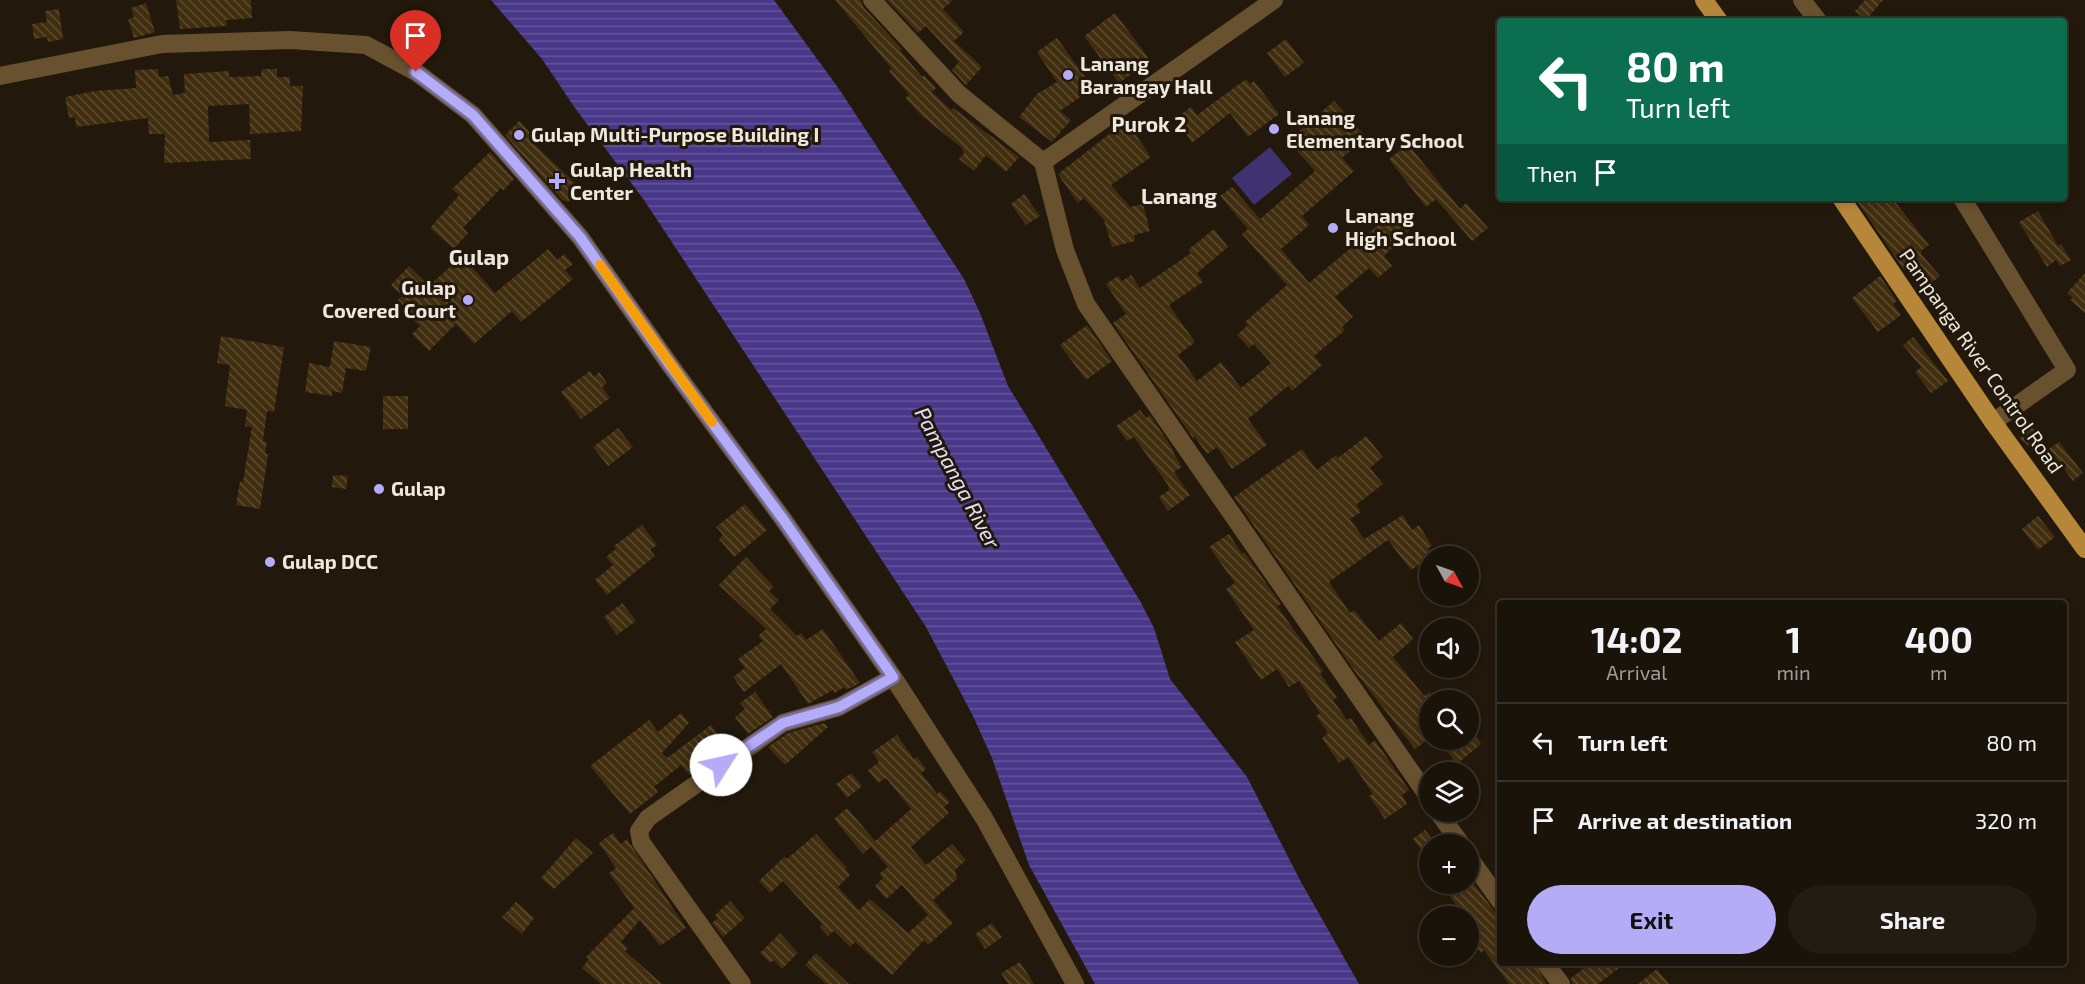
<!DOCTYPE html>
<meta charset="utf-8">
<style>
body{margin:0;font-family:"Exo 2",sans-serif;background:#231c12;color:#f1f3f6;height:100vh;display:flex;flex-direction:column;font-size:22px;white-space:nowrap}
*{box-sizing:border-box;margin:0}
p{font-size:20px;color:#9f9e9c}
.icon{flex:none;width:33px;height:33px;fill:none;stroke:currentColor;stroke-width:2;stroke-linecap:round;stroke-linejoin:round}
.map{position:relative;flex:1;overflow:hidden}
.panel{position:absolute;left:1497px;top:600px;width:570px;height:366px;display:flex;flex-direction:column;background:#1a1309;border-radius:6px;box-shadow:0 3px 9px #0003,0 0 0 2px #38322a}
.panel>*{flex:none}
.top-card{position:absolute;left:1497px;top:18px;width:570px;height:183px;border-radius:6px;box-shadow:0 3px 9px #0003,0 0 0 2px #38322a;background:#0b6e4f;color:#fff;overflow:hidden}
.needle{width:39px;rotate:130deg}
.tools{position:absolute;left:1419px;top:546px;display:grid;gap:12px}
.tools a{display:grid;place-items:center;width:60px;height:60px;border-radius:50%;background:#1a1309;box-shadow:0 3px 9px #0003,0 0 0 2px #38322a;font-size:30px}
.pin{position:absolute;display:grid;place-items:center;width:51px;height:51px;color:#fff;margin:-62px -26px;border-radius:50% 50% 50% 0;rotate:-45deg;box-shadow:0 0 6px #0007}
.pin .icon{rotate:45deg}
.me{position:absolute;width:66px;margin:-33px;rotate:55deg;stroke-linejoin:round;filter:drop-shadow(0 0 4px #0008)}
.turn{display:flex;align-items:center;gap:21px;height:126px;padding:0 30px;font-size:27px}
.turn .icon{width:78px;height:78px;stroke-width:2.5}
.turn b{display:block;font-size:42px;line-height:51px}
.then{display:flex;align-items:center;height:57px;padding:0 30px;background:#0003;gap:12px;font-size:22px}
.eta{display:flex;justify-content:space-evenly;align-items:center;height:102px;text-align:center}
.eta b{font-size:36px;font-weight:700;line-height:42px}
.cta{display:flex;gap:12px;margin-top:auto;padding:12px 30px}
.cta a{flex:1;height:69px;border-radius:36px;background:#b5acf8;color:#111;font-size:24px;font-weight:700;line-height:69px;text-align:center}
.cta a+a{background:#231c12;color:#f1f3f6}
ul{padding:0;list-style:none}
li{display:flex;align-items:center;gap:18px;height:78px;padding:0 30px;border-top:2px solid #38322a}
li div{flex:1}
li b{display:block;font-size:22px}
li em{font-style:normal}
.map>svg:first-child{display:block}
</style>
<div class="map">
<svg width="2085" height="984" viewBox="0 0 2085 984">
<defs>
<pattern id="water-rules" width="6" height="5" patternUnits="userSpaceOnUse" patternTransform="scale(1.5)"><rect width="6" height="5" fill="#493889"/><path d="M0 2.5h6" fill="none" stroke="#645599"/></pattern>
<pattern id="building-back-hatch" width="6" height="6" patternUnits="userSpaceOnUse" patternTransform="scale(1.5)"><rect width="6" height="6" fill="#402e0f"/><path d="M-1 5l2 2M0 0l6 6M5-1l2 2" fill="none" stroke="#5c4c32"/></pattern>
</defs>
<rect width="100%" height="100%" fill="#22190c"/>
<!-- green -->
<path fill="#3e3270" d="M1270 147 1292 174 1254 205 1232 178Z"/>
<!-- water -->
<path fill="url(#water-rules)" d="M491 0H774L839 89 964 279 980 313 1008 386 1140 601 1154 628 1170 679 1247 777 1301 882 1359 984H1095L1029 865 992 758 973 716 926 627 644 200 575 108 542 59Z"/>
<!-- building -->
<path fill="url(#building-back-hatch)" d="M176 0H251L252 18 226 20 227 26 180 29Z
M835 0H861L864 8 902 49 900 50 922 77 924 75 936 88 932 92 951 110 953 108 1019 157 1006 172 986 155 974 171 959 159 964 153 962 148 922 116 905 98 909 95 889 71 892 69Z
M887 0H953L943 9 964 32 954 41 982 67 966 85 952 70 959 62 926 26 918 33Z
M1865 0H1883L1866 20 1855 11Z
M146 3 155 32 134 38 128 19 134 17 131 8Z
M59 9 63 39 48 42 47 37 34 39 32 24 47 22 45 11Z
M1115 13 1150 60 1119 83 1084 36Z
M1057 38 1093 88 1060 111 1071 120 1052 142 1019 117 1037 94 1057 82 1037 52Z
M1286 39 1304 63 1285 77 1267 53Z
M158 69 159 77 168 76 173 95 185 93 184 74 229 71V77L261 76 262 69H277V77H290V86H303L301 131 250 134 249 104 208 106 209 142 250 140 251 159 164 163 165 134H149L148 118 76 127 75 117 69 118 65 97 95 91 136 88 135 70Z
M1246 79 1250 84 1254 81 1279 114 1248 137 1230 113 1192 143 1175 119 1191 107 1197 115Z
M1334 101 1366 137 1342 158 1354 171 1302 216 1309 225 1281 249 1309 283 1383 221 1387 226 1402 214 1412 227 1384 256 1392 266 1378 278 1369 268 1335 297 1353 317 1342 327 1345 330 1314 356 1322 365 1292 391 1288 386 1248 419 1267 445 1232 469 1217 447 1207 454 1194 436 1193 438 1113 323 1126 314 1106 284 1118 276 1122 281 1131 275 1140 288 1191 253 1188 250 1214 229 1228 247 1197 273 1203 282 1169 305 1195 342 1178 355 1197 381 1221 362 1241 388 1271 363 1254 344 1249 348 1237 335 1248 325 1245 322 1287 285 1242 234 1248 229 1220 196 1232 187 1260 219 1315 171 1288 141Z
M519 121 533 135 529 139 577 185 574 188 578 193 568 202 562 200 505 135Z
M1126 121 1151 157 1111 185 1130 207 1143 204 1150 231 1134 235 1135 241 1112 247 1104 220 1084 198 1078 203 1058 174Z
M1408 144 1460 209 1466 203 1488 228 1472 241 1436 199 1426 207 1389 159Z
M490 152 514 179 503 191 501 188 463 228 468 233 454 249 430 228 459 195 452 189Z
M1024 194 1040 216 1026 225 1011 204Z
M1855 198H1892L1929 245 1921 251 1922 255 1940 276 1924 289 1907 268 1904 270Z
M2038 211 2058 246 2061 244 2071 260 2060 266 2056 260 2047 267 2019 222Z
M548 249 557 260 564 254 573 264 565 270 573 279 521 322 512 311 474 344 456 324 429 351 412 334 420 326 406 313 408 310 398 300 402 296 391 285 409 266 429 286 462 256 495 293Z
M2085 273V313L2070 300 2073 298 2067 293Z
M1880 276 1897 301 1893 304 1901 315 1878 332 1852 298Z
M1087 325 1112 361 1086 380 1060 345Z
M221 336 284 347 274 412 267 411 263 441 267 442 265 453 268 454 260 509 236 505 240 481 243 482 252 427 245 426 247 410 225 406 230 365 217 363Z
M1913 337 1948 381 1931 393 1915 372 1921 367 1903 345Z
M334 341 371 347 366 371 346 368 342 393 332 391V396L305 392 309 363 330 367Z
M590 371 594 377 599 372 607 383 602 387 610 398 581 419 561 392Z
M383 396H408V429H383Z
M1140 410 1146 418 1150 415 1174 451 1173 452 1182 467 1174 472 1190 495 1168 511 1159 497 1169 490 1168 485 1134 437 1127 441 1116 426Z
M2031 426 2045 438 2034 451 2020 439Z
M618 428 633 447 608 466 593 447Z
M1366 436 1383 457 1370 468 1383 484 1356 505 1361 512 1350 519 1364 539 1403 515 1412 530 1419 525 1432 546 1428 548 1433 556 1411 570 1388 540 1329 582 1350 613 1354 610 1379 641 1401 623 1413 639 1393 657 1424 696 1430 692V738L1415 749 1356 673 1234 497 1302 449 1317 470 1336 455 1338 458Z
M2059 442 2083 473 2073 481 2049 449Z
M333 475 348 476 346 489 332 487Z
M745 504 767 530 734 557 719 539 723 535 716 527Z
M2038 516 2055 537 2038 550 2022 529Z
M642 525 657 545 650 550 655 556 607 595 595 580 613 565 606 557 616 549 614 546Z
M1229 534 1242 554 1244 552 1281 604 1277 606 1323 671 1320 673 1337 698 1333 700 1347 720 1351 718 1369 745 1375 740 1409 790 1402 795 1407 804 1385 819 1369 796 1373 794 1348 757 1339 763 1322 738 1328 733 1316 716 1320 713 1299 681 1289 687 1277 669 1261 680 1235 642 1254 630 1226 589 1235 583 1209 547Z
M746 557 774 587 769 591 779 600 770 609 797 636 801 633 806 640 823 629 860 683 846 690 844 687 835 693 833 690 808 704 781 664 744 692 733 677 745 668 738 659 763 641 758 636 766 629 719 585Z
M622 603 636 621 617 635 604 617Z
M755 692 773 717 748 734 735 717 745 709 740 703Z
M681 713 689 723 662 753 667 758 711 725 728 748 689 775 681 765 654 787 658 792 630 814 590 766 649 720 658 732Z
M824 723 828 727 785 765 768 747 788 733Z
M1471 731 1481 744 1457 764 1447 751 1461 740H1468Z
M897 735 914 759 917 757 926 769 921 773 937 794 940 791 950 802 944 807 949 813 911 847 926 865 952 844 966 860 955 870 957 879 933 900 953 923 928 945 924 940 892 975 855 942 850 947 834 931 828 936 820 927 822 924 783 881 770 893 759 881 784 857 787 859 816 834 847 868 845 869 850 875 838 887 859 910 870 899 908 933 928 915 902 885 886 899 875 886 883 878 879 874 888 867 871 847 863 854 834 819 847 808 875 841 911 809 886 778 878 783 868 770 879 762 872 752Z
M851 773 862 786 847 798 836 784Z
M1425 830 1436 844H1430V862L1413 839Z
M613 833 621 844 627 839 686 928 660 946 640 920 621 942 628 948 625 951 662 984H601L582 968 589 959 586 957 634 908 609 873 616 868 599 843Z
M576 838 593 853 554 889 541 878Z
M1468 876 1500 919V963H1534L1547 984H1509L1484 950 1481 953 1468 935V916H1464L1441 884H1464L1468 890Z
M730 901 745 918 723 937 712 923 718 918 715 915Z
M516 902 534 918 522 934 502 917Z
M992 923 1002 937 985 949 975 934Z
M780 933 798 953 782 969 774 960 770 963 760 953Z
M816 953 849 984H826L805 965Z
M1020 962 1034 984H1008L1001 973Z
M1591 963H1626L1598 984H1572L1571 978Z
M1657 969 1669 984H1638Z"/>
<g fill="none" stroke-linecap="round" stroke-linejoin="round">
<!-- minor -->
<path stroke="#68512f" stroke-width="18" d="M872 0 959 94 1043 162 1065 250 1086 304 1430 799
M1802 0 1818 21
M0 76 162 44 290 40 366 45 416 72 473 115 580 237 670 365 783 519 893 677 984 818 1075 984
M1043 162 1274 0
M1962 198 2067 370 1993 422
M1438 812 1461 844
M1468 856 1500 901
M1545 963 1561 984
M742 984 641 842 639 831 648 818 783 723 839 707 893 677"/>
<!-- major -->
<path stroke="#b68739" stroke-width="18" d="M1704 0 1719 21
M1841 198 1993 422 2085 549"/>
</g>
<g fill="none" stroke-linecap="round" stroke-linejoin="round">
<defs>
<path id="route" d="M416 72 473 115 580 237 670 365 783 519 893 677 839 707 783 723 721 765"/>
</defs>
<!-- route casing -->
<use href="#route" stroke="#7670a1" stroke-width="15"/>
<!-- route -->
<use href="#route" stroke="#b5acf8" stroke-width="10"/>
<!-- slow -->
<path stroke="#f59e0b" stroke-width="10" d="M600 265 712 422"/>
</g>
<!-- markers -->
<g fill="#b5acf8" stroke="#22190c" stroke-width="2">
<circle cx="1068" cy="75" r="6"/>
<circle cx="1274" cy="129" r="6"/>
<circle cx="519" cy="135" r="6"/>
<path d="M554 172h6v6h6v6h-6v6h-6v-6h-6v-6h6z"/>
<circle cx="1333" cy="228" r="6"/>
<circle cx="468" cy="300" r="6"/>
<circle cx="379" cy="489" r="6"/>
<circle cx="270" cy="562" r="6"/>
</g>
<g text-anchor="middle" stroke-width="6" stroke-linejoin="round" paint-order="stroke">
<!-- poi labels -->
<g font-size="20" font-weight="bold" fill="#eee8df" stroke="#22190c" text-anchor="start">
<text x="1080" y="71">Lanang<tspan x="1080" dy="23">Barangay Hall</tspan></text>
<text x="1286" y="125">Lanang<tspan x="1286" dy="23">Elementary School</tspan></text>
<text x="531" y="142">Gulap Multi-Purpose Building I</text>
<text x="570" y="177">Gulap Health<tspan x="570" dy="23">Center</tspan></text>
<text x="1345" y="223">Lanang<tspan x="1345" dy="23">High School</tspan></text>
<text x="456" y="295" text-anchor="end">Gulap<tspan x="456" dy="23">Covered Court</tspan></text>
<text x="391" y="496">Gulap</text>
<text x="282" y="569">Gulap DCC</text>
</g>
<!-- street labels -->
<g font-size="20" fill="#eee8df" stroke="#22190c">
<text transform="translate(1981 361) rotate(55)" y="7">Pampanga River Control Road</text>
</g>
<!-- neighbourhood labels -->
<g font-size="21" font-weight="bold" fill="#eee8df" stroke="#22190c">
<text x="1149" y="132">Purok 2</text>
</g>
<!-- water labels -->
<g font-size="21" font-style="italic" fill="#e3e1f9" stroke="#22190c">
<text transform="translate(957 478) rotate(62)" y="7">Pampanga River</text>
</g>
<!-- quarter labels -->
<g font-size="22" font-weight="bold" fill="#eee8df" stroke="#22190c">
<text x="1179" y="204">Lanang</text>
<text x="479" y="265">Gulap</text>
</g>
</g>
</svg>
<div class="tools">
<a><svg class="needle" viewBox="-14 -14 28 28"><path d="M0-13l5 13h-10z" fill="#e53935"/><path d="M0 13l5-13h-10z" fill="#9f9e9c"/></svg></a>
<a><svg class="icon" aria-label="sound" viewBox="0 0 24 24"><path d="M4 9h4l5-4v14l-5-4H4zM17 9q2 3 0 6"/></svg></a>
<a><svg class="icon" aria-label="search" viewBox="0 0 24 24"><circle cx="10" cy="10" r="6"/><path d="M15 15l6 6"/></svg></a>
<a><svg class="icon" aria-label="layers" viewBox="0 0 24 24"><path d="M12 4l9 5-9 5-9-5zM3 14l9 5 9-5"/></svg></a>
<a>+</a>
<a>−</a>
</div>
<div class="pin" style="left:416px;top:72px;background:#d93025"><svg class="icon" aria-label="arrive" viewBox="0 0 24 24"><path d="M6 21V4h12l-3 4 3 4H6"/></svg></div>
<svg class="me" style="left:721px;top:765px" viewBox="-20 -20 40 40"><circle r="19" fill="#fff"/><path d="M0-13L10 11 0 6-10 11z" fill="#b5acf8"/></svg>
<div class="top-card">
<div class="turn"><svg class="icon" aria-label="left" viewBox="0 0 24 24"><path d="M17 20v-9H6M10 6l-5 5 5 5"/></svg><div><b>80 m</b>Turn left</div></div>
<div class="then">Then<svg class="icon" aria-label="arrive" viewBox="0 0 24 24"><path d="M6 21V4h12l-3 4 3 4H6"/></svg></div>
</div>
<section class="panel">
<div class="eta">
<div><b>14:02</b><p>Arrival</p></div>
<div><b>1</b><p>min</p></div>
<div><b>400</b><p>m</p></div>
</div>
<ul>
<li><svg class="icon" aria-label="left" viewBox="0 0 24 24"><path d="M17 20v-9H6M10 6l-5 5 5 5"/></svg><div><b>Turn left</b></div><em>80 m</em></li>
<li><svg class="icon" aria-label="arrive" viewBox="0 0 24 24"><path d="M6 21V4h12l-3 4 3 4H6"/></svg><div><b>Arrive at destination</b></div><em>320 m</em></li>
</ul>
<div class="cta"><a>Exit</a><a>Share</a></div>
</section>
</div>
